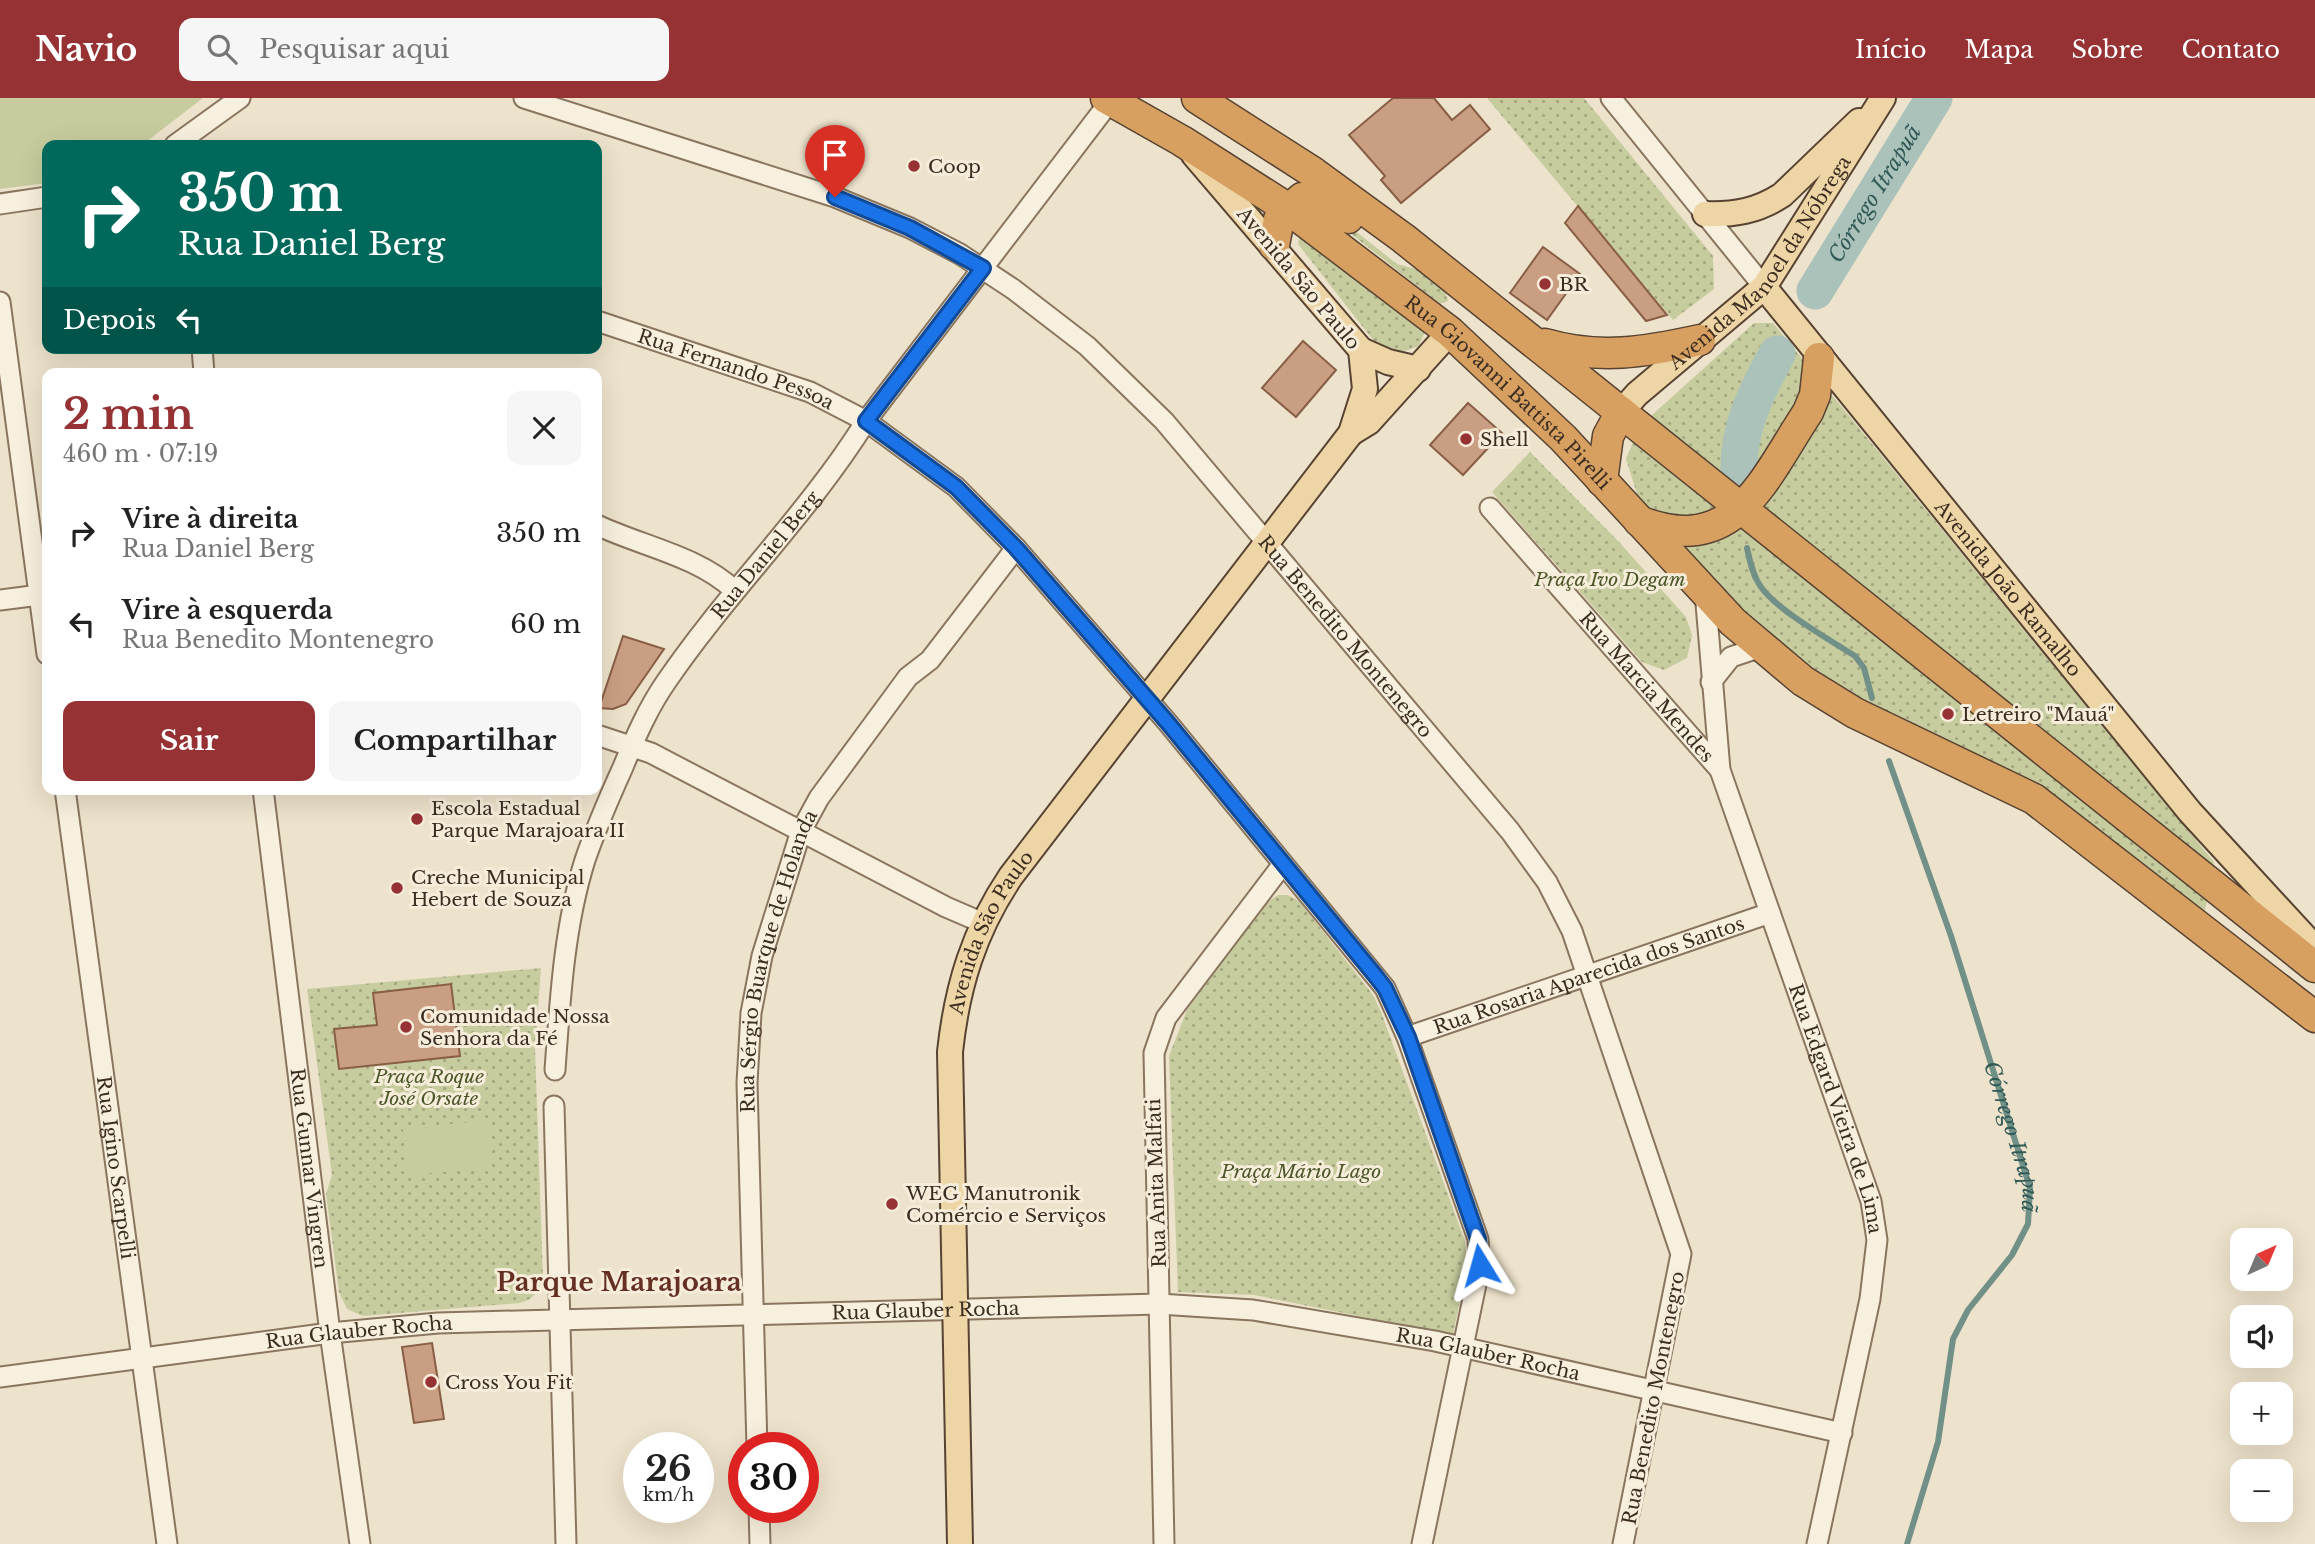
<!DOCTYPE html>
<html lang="pt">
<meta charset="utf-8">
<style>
body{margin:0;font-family:"Libre Baskerville",serif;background:#f6f6f6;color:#222;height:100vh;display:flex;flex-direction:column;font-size:26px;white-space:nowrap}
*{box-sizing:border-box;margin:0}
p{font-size:23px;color:#767676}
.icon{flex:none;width:38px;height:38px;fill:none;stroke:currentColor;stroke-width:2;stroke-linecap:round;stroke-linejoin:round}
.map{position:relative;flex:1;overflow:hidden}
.details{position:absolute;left:42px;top:270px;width:560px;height:427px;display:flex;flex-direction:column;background:#fff;border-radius:14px;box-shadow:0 7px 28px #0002}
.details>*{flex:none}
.guide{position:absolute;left:42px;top:42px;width:560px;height:214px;border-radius:14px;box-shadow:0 7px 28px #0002;background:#00695c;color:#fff;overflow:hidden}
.needle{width:46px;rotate:44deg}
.controls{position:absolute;left:2230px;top:1130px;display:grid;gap:14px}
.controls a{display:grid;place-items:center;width:63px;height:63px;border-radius:14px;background:#fff;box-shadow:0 7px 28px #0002;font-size:35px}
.speed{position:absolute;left:623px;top:1334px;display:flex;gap:14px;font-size:35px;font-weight:700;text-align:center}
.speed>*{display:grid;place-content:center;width:91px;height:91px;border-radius:50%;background:#fff;box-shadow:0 7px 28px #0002;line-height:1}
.speed small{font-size:18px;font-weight:400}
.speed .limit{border:10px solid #d22;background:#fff;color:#111}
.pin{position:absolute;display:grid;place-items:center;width:60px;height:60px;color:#fff;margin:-72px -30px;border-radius:50% 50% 50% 0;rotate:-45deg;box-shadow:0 0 7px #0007}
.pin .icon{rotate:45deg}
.me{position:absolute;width:77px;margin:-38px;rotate:352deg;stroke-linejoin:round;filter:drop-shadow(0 0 5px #0008)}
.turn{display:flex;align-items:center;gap:24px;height:147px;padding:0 21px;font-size:32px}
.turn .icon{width:91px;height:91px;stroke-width:2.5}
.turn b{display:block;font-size:49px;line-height:60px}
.then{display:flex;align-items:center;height:66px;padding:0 21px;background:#0003;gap:14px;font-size:26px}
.round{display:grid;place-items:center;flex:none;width:74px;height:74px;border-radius:14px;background:#f6f6f6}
.headline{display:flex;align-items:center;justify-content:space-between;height:119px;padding:0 21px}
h1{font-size:42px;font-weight:700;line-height:52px;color:#963134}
.cta{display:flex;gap:14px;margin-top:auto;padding:14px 21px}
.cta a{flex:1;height:80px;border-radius:14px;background:#963134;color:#fff;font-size:28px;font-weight:700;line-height:80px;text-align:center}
.cta a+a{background:#f6f6f6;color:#222}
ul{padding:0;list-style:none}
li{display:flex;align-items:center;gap:21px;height:91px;padding:0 21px}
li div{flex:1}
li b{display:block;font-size:26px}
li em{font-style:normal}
header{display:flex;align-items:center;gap:42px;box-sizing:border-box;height:98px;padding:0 35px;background:#963134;color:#fff}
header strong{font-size:33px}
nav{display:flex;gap:38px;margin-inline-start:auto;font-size:24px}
.search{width:490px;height:63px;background:#f6f6f6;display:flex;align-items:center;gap:18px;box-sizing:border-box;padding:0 24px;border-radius:14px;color:#767676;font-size:26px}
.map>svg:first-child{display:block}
</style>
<header>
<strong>Navio</strong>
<div class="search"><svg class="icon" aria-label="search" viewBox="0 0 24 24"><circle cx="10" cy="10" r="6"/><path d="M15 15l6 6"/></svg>Pesquisar aqui</div>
<nav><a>Início</a><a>Mapa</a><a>Sobre</a><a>Contato</a></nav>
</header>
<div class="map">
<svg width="2315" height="1446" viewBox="0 0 2315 1446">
<defs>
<pattern id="grass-dots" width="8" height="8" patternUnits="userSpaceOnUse" patternTransform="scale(1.75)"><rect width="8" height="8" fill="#c7cc9e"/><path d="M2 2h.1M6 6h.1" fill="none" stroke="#a3a680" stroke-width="1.8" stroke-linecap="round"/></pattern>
</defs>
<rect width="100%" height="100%" fill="#ede2cb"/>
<!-- grass -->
<path fill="url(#grass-dots)" d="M1487 0H1584L1713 158 1714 191 1673 222Z
M1325 109 1397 166 1423 173 1444 190 1448 203 1440 206 1321 112Z
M1300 136 1425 233 1419 248 1397 256 1377 247 1298 146Z
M1754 225H1773L2214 764 2205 813 2197 816 1782 556 1644 418 1626 361 1638 332 1652 317Z
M1530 354 1619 444 1686 519 1692 537 1687 560 1664 572 1642 564 1492 394Z
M1278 797H1288L1299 803 1373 897 1381 914 1465 1143 1467 1166 1453 1237 1254 1197 1178 1194 1169 958 1187 912 1266 805Z
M541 870 535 951 543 1181C538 1194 534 1201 520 1205L363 1218 347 1211 339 1194 326 1096 332 1077 307 891Z"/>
<!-- garden -->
<path fill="#c7cc9e" d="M0 0H203L142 47H47V85L0 91Z
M487 1023 491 1070 407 1077 403 1030Z"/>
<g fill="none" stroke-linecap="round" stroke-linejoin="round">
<!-- stream -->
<g stroke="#719188" stroke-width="6">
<path d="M1747 450C1750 463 1752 475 1759 486 1773 510 1830 542 1855 558L1864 570 1872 600"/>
<path id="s1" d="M1889 663 1951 838 2030 1090 2028 1126 2012 1157 1968 1212 1953 1241 1938 1344 1907 1446"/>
</g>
<!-- river -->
<g stroke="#abc2bb" stroke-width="37">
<path id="s2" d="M1815 193 1934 0"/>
<path d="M1739 377C1737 331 1756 295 1777 256"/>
</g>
</g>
<!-- building -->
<path fill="#ca9e82" stroke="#885f46" stroke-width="2" d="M1393 0H1434L1452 22 1470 7 1490 31 1401 105 1381 82 1385 78 1349 37Z
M1578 108 1667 217 1646 223 1565 125Z
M1543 149 1580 176 1547 222 1510 195Z
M1303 243 1336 272 1296 319 1262 290Z
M1468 305 1502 335 1463 377 1430 347Z
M623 538 664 551 626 606 613 611 599 610Z
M451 886 460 958 339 971 334 931 377 927 373 895Z
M432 1245 444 1321 414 1325 402 1249Z"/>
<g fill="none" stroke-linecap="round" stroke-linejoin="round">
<defs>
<g id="minor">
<path id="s3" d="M524 0 835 99 910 130 960 156 1013 191 1087 248 1164 323 1510 733 1547 784 1572 833 1681 1156 1623 1446"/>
<path d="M1611 0 1764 189"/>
<path d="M175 47 240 0"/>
<path d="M0 106 47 99"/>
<path d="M0 204 47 556"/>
<path id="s4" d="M597 223 810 294 866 323 956 389 1016 450 1168 625 1385 890 1407 939 1478 1141 1480 1167 1422 1446"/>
<path d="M202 250 204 275"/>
<path id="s5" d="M1490 410 1720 672"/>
<path d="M597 427C641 448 698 458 734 492"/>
<path id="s6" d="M1705 494 1720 672 1871 1103 1877 1142 1870 1201 1817 1446"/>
<path d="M0 502 47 496"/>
<path d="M1711 584 1731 559 1761 549"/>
<path d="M597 637 651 655 946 809 983 825"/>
<path id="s7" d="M65 691 167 1446"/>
<path id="s8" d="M263 691 330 1235 360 1446"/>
<path id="s9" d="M1407 939 1770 815"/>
<path id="s10" d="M555 972C560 902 564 829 585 762 596 730 609 700 623 669 635 640 648 610 666 584 728 493 808 416 866 323L1111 2"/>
<path d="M554 1008 566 1446"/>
<path id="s11" d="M0 1279 330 1235 438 1225 1159 1206 1253 1212 1435 1243 1842 1335"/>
<path id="s12" d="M757 1349 747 985 751 915 762 858 801 733 819 700 908 579 930 562 1016 450"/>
<path d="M759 1409 760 1446"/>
<path d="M1164 1446 1154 955 1166 920 1283 766"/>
</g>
<g id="major">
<path d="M1705 116C1735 117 1757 113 1782 97L1859 23"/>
<path id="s13" d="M1764 189 2190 714 2315 850"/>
<path d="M1361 252 1388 264 1418 271"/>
<path id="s14" d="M1621 314 1637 296 1764 189 1883 0"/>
<path d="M1351 335 1369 324 1450 234"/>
<path id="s15" d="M960 1446 950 954C957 888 974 833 1011 778L1351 335 1365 291 1361 252 1194 57"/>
</g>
<g id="highway">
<path id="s16" d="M1106 0 1182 43 1287 110 1450 234 1563 340 1733 524 1803 583 1855 615 2034 701 2315 919"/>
<path d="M1197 0 1314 75 1403 140 2315 869"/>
<path d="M1274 147 1279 121 1302 100 1325 103 1348 120"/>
<path d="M1545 246C1600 262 1645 254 1700 242"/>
<path d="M1602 383 1608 338 1621 314"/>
<path d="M1639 423C1735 461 1763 382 1808 314L1815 297 1819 260"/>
</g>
</defs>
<!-- minor casing -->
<use href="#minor" stroke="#8a755f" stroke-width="23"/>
<!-- major casing -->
<use href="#major" stroke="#584333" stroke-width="28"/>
<!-- highway casing -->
<use href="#highway" stroke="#584333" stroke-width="33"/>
<!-- minor -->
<use href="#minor" stroke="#f8f0de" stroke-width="19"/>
<!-- major -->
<use href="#major" stroke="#eed5a5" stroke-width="24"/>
<!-- highway -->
<use href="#highway" stroke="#d7a061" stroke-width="30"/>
</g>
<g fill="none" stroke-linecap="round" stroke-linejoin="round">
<defs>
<path id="route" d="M835 99 910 130 983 170 866 323 956 389 1016 450 1168 625 1374 876 1385 890 1408 939 1478 1141 1480 1167"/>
</defs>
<!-- route casing -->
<use href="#route" stroke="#114b97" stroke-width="18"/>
<!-- route -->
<use href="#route" stroke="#1a73e8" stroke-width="12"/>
</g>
<!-- markers -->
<g fill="#963134" stroke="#f5edda" stroke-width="2.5">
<circle cx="914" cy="68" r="7"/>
<circle cx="1545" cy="186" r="7"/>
<circle cx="1466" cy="341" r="7"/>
<circle cx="1948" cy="616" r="7"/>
<circle cx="417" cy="721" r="7"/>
<circle cx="397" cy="790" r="7"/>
<circle cx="406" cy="929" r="7"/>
<circle cx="892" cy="1106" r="7"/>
<circle cx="431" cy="1284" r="7"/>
</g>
<g text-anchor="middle" stroke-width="6" stroke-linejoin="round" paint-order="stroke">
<!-- poi labels -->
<g font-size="19" fill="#3b2d22" stroke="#f5edda" text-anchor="start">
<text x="928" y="75">Coop</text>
<text x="1559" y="193">BR</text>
<text x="1480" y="348">Shell</text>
<text x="1962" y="623">Letreiro "Mauá"</text>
<text x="431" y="717">Escola Estadual<tspan x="431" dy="22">Parque Marajoara II</tspan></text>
<text x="411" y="786">Creche Municipal<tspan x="411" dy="22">Hebert de Souza</tspan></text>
<text x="420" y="925">Comunidade Nossa<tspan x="420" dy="22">Senhora da Fé</tspan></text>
<text x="906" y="1102">WEG Manutronik<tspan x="906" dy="22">Comércio e Serviços</tspan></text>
<text x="445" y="1291">Cross You Fit</text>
</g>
<!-- street labels -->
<g font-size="19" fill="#3b2d22" stroke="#f5edda">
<text dy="7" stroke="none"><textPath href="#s14" startOffset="206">Avenida Manoel da Nóbrega</textPath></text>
<text transform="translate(1299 180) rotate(50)" y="7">Avenida São Paulo</text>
<text dy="7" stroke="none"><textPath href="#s4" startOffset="147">Rua Fernando Pessoa</textPath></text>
<text dy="7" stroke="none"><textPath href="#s16" startOffset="500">Rua Giovanni Battista Pirelli</textPath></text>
<text dy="7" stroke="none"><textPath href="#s10" startOffset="570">Rua Daniel Berg</textPath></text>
<text dy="7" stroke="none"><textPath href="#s13" startOffset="388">Avenida João Ramalho</textPath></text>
<text dy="7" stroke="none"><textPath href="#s3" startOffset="1010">Rua Benedito Montenegro</textPath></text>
<text dy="7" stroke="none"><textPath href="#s5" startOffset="238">Rua Marcia Mendes</textPath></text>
<text dy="7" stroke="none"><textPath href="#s15" startOffset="620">Avenida São Paulo</textPath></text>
<text dy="7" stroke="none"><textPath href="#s12" startOffset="490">Rua Sérgio Buarque de Holanda</textPath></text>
<text dy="7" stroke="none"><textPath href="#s9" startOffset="192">Rua Rosaria Aparecida dos Santos</textPath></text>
<text dy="7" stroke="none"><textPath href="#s6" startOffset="537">Rua Edgard Vieira de Lima</textPath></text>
<text dy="7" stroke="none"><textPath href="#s7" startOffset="382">Rua Igino Scarpelli</textPath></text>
<text dy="7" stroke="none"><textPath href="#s8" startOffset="382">Rua Gunnar Vingren</textPath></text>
<text transform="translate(1156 1085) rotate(-92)" y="7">Rua Anita Malfati</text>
<text dy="7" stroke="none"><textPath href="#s11" startOffset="929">Rua Glauber Rocha</textPath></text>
<text dy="7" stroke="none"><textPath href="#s11" startOffset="362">Rua Glauber Rocha</textPath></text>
<text dy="7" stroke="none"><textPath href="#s11" startOffset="1496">Rua Glauber Rocha</textPath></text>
<text transform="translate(1653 1300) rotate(-79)" y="7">Rua Benedito Montenegro</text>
</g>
<!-- park labels -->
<g font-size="19" font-style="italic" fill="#4c5729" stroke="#f5edda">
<text x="1610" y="488">Praça Ivo Degam</text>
<text x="429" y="985">Praça Roque<tspan x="429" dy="22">José Orsate</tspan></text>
<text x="1301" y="1080">Praça Mário Lago</text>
</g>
<!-- water labels -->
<g font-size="21" font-style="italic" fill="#325a57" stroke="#f5edda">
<text dy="7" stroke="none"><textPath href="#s2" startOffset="114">Córrego Itrapuã</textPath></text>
<text dy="7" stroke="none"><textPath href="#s1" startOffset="396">Córrego Itrapuã</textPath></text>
</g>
<!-- district labels -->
<g font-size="26" font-weight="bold" fill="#662f23" stroke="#f5edda">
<text x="619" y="1193">Parque Marajoara</text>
</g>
</g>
</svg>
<div class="controls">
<a><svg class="needle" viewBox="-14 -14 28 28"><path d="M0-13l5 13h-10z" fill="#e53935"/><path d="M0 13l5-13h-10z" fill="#767676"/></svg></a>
<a><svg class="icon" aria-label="sound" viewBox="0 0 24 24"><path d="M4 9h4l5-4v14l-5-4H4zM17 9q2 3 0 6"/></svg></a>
<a>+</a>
<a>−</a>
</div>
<div class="speed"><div>26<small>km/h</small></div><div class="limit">30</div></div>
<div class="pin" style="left:835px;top:99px;background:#d93025"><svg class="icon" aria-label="arrive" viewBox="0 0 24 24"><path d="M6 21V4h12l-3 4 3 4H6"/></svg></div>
<svg class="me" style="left:1480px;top:1167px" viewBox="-20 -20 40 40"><path d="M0-17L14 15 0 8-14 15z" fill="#1a73e8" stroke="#fff" stroke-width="4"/></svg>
<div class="guide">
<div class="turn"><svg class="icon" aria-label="right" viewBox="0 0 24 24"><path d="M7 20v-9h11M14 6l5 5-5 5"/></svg><div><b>350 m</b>Rua Daniel Berg</div></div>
<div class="then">Depois<svg class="icon" aria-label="left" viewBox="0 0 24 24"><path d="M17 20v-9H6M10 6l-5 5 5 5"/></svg></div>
</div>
<section class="details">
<div class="headline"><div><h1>2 min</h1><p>460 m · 07:19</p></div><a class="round"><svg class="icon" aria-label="close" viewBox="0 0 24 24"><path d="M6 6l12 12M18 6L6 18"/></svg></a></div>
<ul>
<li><svg class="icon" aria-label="right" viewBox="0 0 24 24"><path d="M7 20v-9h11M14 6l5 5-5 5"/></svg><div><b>Vire à direita</b><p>Rua Daniel Berg</p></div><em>350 m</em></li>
<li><svg class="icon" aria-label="left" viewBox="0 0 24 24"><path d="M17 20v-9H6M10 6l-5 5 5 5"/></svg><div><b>Vire à esquerda</b><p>Rua Benedito Montenegro</p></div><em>60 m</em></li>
</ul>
<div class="cta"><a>Sair</a><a>Compartilhar</a></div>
</section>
</div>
